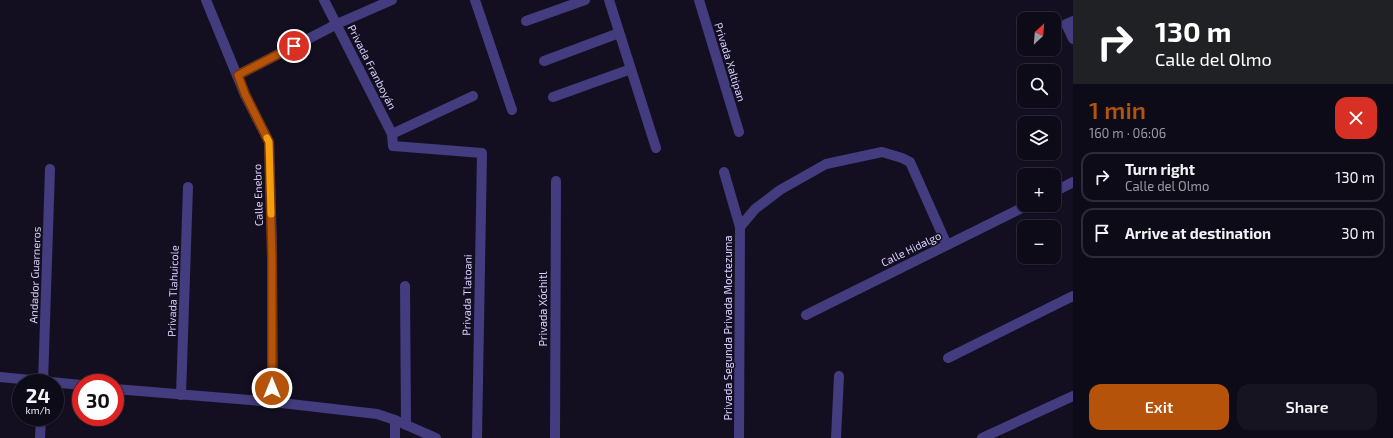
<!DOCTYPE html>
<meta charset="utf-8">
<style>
body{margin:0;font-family:"Exo 2",sans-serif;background:#171422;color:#f1f3f6;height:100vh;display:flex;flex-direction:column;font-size:15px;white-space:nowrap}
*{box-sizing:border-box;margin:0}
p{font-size:13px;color:#9b9ba2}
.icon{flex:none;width:22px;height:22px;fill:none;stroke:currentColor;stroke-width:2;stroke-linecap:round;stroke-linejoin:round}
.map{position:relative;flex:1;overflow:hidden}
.details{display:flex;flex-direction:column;background:#0e0b19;width:320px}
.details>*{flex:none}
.guide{background:#202124;color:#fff;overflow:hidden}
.needle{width:26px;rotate:26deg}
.fabs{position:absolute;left:1017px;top:12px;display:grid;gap:8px}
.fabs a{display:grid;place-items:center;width:44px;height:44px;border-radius:8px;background:#0e0b19;box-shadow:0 1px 3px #0004,0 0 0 1px #2e2b38;font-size:20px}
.speed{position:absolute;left:12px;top:374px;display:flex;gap:8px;font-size:20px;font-weight:700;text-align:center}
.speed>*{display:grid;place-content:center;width:52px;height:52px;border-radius:50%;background:#0e0b19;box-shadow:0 1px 3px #0004,0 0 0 1px #2e2b38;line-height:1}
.speed small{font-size:10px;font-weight:400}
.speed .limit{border:6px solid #d22;background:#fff;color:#111}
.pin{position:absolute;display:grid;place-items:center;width:34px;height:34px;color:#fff;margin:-17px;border:2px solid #fff;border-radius:50%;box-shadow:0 1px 4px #0007}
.me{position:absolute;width:44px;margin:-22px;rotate:0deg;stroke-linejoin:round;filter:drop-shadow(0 0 3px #0008)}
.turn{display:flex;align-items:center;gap:14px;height:84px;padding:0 16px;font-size:18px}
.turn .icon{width:52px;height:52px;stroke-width:2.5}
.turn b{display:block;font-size:28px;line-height:34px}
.round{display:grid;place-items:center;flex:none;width:42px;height:42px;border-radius:12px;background:#171422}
.head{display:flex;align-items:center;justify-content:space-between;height:68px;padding:0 16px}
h1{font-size:24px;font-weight:600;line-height:30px;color:#b45309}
.primary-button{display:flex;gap:8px;margin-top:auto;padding:8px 16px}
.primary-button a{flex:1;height:46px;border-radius:12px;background:#b45309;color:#fff;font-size:16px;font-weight:600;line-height:46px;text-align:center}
.primary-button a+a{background:#171422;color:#f1f3f6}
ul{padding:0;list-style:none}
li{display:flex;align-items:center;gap:12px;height:50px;margin:0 8px 6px;padding:0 8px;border:2px solid #2e2b38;border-radius:12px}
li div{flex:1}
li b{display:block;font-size:15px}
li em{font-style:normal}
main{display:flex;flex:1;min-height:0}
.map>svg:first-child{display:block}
</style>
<main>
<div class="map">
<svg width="1073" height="438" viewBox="0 0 1073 438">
<rect width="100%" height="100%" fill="#130f21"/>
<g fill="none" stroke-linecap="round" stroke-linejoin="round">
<!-- lane -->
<path stroke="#433c7e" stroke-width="10" d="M1073 21 1066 24 1073 39
M405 286 406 425"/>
<!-- street -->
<path stroke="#433c7e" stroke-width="10" d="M206 0 245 95 269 142 272 246 273 402
M324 0 392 134 393 146 482 153 477 438
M475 0 512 110
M609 0 656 148
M699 0 739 132
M526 21 585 0
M544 61 619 33
M238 75 337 24 392 0
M553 97 631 69
M392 134 473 96
M724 172 740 227 739 438
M1054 192 1073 182
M740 227 755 209 780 190 826 164 882 152 902 158 910 162 947 245
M806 315 1028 205
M948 358 1073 296
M0 377 81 385
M43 383 50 169
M115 389 273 402 377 414 395 420 436 438
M181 395 188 187
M40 438 41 417
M395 438V420
M555 438 556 181
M836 438 839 376
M982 438 1073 396"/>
</g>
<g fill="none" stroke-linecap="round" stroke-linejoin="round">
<defs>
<path id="route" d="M272 388V259L269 142 245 94 238 75 294 46"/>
</defs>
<!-- route casing -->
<use href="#route" stroke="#753606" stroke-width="10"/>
<!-- route -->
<use href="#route" stroke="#b45309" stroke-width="7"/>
<!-- slow -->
<path stroke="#f59e0b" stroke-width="7" d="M267 138 269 142 271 214"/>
</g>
<g text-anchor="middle" stroke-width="3" stroke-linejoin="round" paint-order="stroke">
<!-- street labels -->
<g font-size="11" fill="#d9d1fd" stroke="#130f21">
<text transform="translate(730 62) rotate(73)" y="4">Privada Xaltipan</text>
<text transform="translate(372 67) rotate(63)" y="4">Privada Franboyán</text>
<text transform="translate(258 195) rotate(-92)" y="4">Calle Enebro</text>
<text transform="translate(911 249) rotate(-26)" y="4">Calle Hidalgo</text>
<text transform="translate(35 275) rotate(-88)" y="4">Andador Guarneros</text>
<text transform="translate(173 291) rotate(-88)" y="4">Privada Tlahuicole</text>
<text transform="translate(467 295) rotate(-89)" y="4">Privada Tlatoani</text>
<text transform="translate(543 309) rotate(-90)" y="4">Privada Xóchitl</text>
<text transform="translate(728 328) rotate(-90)" y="4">Privada Segunda Privada Moctezuma</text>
</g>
</g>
</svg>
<div class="fabs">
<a><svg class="needle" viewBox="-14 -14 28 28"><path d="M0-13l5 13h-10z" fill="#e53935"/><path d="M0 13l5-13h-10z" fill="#9b9ba2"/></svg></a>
<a><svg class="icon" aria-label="search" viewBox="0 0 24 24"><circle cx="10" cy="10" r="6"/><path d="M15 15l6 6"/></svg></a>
<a><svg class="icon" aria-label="layers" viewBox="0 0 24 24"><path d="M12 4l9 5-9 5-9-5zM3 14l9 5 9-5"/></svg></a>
<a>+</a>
<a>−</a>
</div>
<div class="speed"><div>24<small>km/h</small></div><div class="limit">30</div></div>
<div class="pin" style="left:294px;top:46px;background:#d93025"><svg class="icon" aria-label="arrive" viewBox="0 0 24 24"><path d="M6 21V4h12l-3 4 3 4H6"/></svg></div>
<svg class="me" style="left:272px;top:388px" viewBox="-20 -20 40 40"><circle r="17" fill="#b45309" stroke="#fff" stroke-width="3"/><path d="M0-11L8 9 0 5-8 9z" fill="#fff"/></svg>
</div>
<section class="details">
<div class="guide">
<div class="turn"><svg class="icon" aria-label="right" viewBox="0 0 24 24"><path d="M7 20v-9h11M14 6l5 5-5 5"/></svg><div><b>130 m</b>Calle del Olmo</div></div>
</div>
<div class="head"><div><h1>1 min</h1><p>160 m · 06:06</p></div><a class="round" style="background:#d93025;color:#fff"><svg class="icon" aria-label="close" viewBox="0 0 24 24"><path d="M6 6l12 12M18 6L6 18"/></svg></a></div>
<ul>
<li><svg class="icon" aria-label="right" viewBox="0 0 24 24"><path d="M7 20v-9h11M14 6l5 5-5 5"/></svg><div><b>Turn right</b><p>Calle del Olmo</p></div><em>130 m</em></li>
<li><svg class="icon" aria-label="arrive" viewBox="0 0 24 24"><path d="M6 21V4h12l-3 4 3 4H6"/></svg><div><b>Arrive at destination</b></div><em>30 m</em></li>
</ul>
<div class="primary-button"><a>Exit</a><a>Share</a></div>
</section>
</main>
